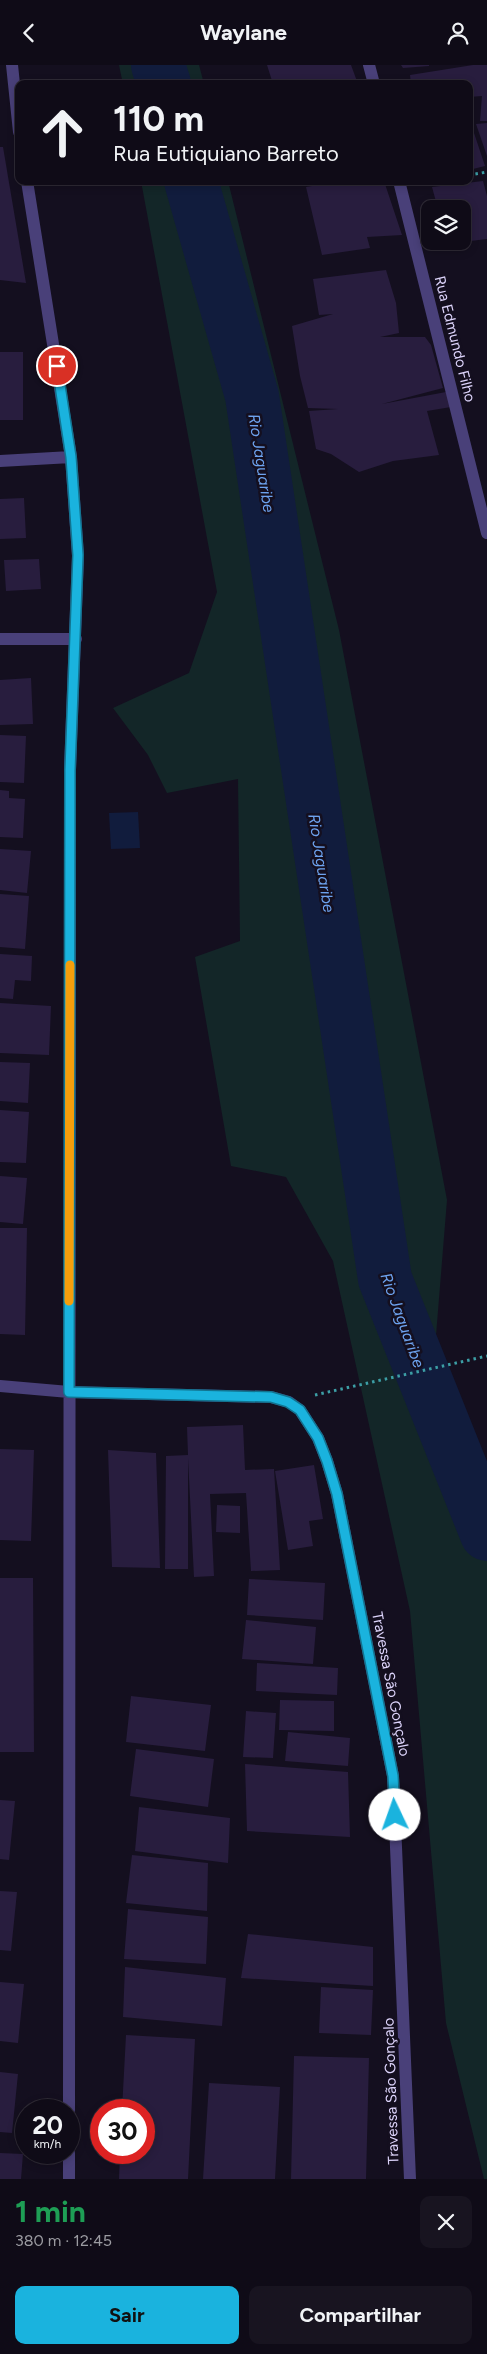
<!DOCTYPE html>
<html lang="pt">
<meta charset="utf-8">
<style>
body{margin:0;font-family:Figtree,sans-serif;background:#181420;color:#f1f3f6;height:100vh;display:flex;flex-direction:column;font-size:19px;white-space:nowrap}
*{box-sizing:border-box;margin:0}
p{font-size:16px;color:#9b9ba1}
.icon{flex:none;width:28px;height:28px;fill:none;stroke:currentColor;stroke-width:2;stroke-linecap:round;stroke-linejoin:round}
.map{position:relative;height:2114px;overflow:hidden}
.panel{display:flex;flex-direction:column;background:#0f0b17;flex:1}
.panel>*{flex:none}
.top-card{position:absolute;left:15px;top:15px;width:458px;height:105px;border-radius:10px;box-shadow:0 2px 8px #0003,0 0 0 1px #2f2b36;background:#0f0b17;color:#f1f3f6;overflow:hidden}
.tools{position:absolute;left:421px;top:135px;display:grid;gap:10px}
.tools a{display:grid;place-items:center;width:50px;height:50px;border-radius:10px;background:#0f0b17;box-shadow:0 2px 8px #0003,0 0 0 1px #2f2b36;font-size:25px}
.speed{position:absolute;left:15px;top:2034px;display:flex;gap:10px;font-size:25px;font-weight:700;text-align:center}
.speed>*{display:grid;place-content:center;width:65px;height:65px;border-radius:50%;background:#0f0b17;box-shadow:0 2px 8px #0003,0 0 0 1px #2f2b36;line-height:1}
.speed small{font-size:12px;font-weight:400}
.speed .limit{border:8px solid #d22;background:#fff;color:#111}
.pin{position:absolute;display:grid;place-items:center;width:42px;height:42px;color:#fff;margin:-21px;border:2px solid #fff;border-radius:50%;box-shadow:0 1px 5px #0007}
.me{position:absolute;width:55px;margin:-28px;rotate:357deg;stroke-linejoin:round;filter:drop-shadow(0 0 4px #0008)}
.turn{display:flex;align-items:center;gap:18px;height:105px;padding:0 15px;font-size:22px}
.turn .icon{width:65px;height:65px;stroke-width:2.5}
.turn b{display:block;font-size:35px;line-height:42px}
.round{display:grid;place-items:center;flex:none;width:52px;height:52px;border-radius:10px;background:#181420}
.head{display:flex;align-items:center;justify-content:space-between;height:85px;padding:0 15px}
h1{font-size:30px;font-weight:700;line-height:38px;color:#1e9e55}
.action{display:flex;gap:10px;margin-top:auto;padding:10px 15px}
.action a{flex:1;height:58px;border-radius:10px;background:#1ab3de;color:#111;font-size:20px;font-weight:700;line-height:58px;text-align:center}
.action a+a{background:#181420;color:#f1f3f6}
header{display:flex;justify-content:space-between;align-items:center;height:65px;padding:0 15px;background:#0f0b17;font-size:22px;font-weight:700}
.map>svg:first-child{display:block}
</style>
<header><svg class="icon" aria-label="back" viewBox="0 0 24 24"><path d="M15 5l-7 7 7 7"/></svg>Waylane<svg class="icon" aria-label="person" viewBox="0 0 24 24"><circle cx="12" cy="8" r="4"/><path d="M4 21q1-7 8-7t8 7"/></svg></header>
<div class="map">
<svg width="487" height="2114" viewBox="0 0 487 2114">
<rect width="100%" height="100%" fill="#140f1f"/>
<!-- green -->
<path fill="#132628" d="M119 0H199L204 19H123Z
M141 116H228L339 565 447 1135 434 1295 487 1419V2114H484L446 1958 410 1546 333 1196 286 1112 231 1101 195 892 240 876 238 714 167 728 148 690 113 643 189 608 217 527Z"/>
<!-- water -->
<path fill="#111c3d" d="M138 747 140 783 111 784 109 748Z"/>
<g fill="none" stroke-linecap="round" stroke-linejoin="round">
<!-- river -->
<path stroke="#111c3d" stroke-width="54" d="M158 0 164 19
M191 116 252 331 385 1214 487 1469"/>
</g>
<!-- building -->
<path fill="#281d3e" d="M267 0H351L358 19H273Z
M401 0H429V1L403 3Z
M473 0H487V56H480L482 31 469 32V19H411L410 10Z
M487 58V91L476 59Z
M471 59 485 101 469 105V60Z
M0 82H3L26 218 0 215Z
M323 116H384L402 170 367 172 370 183 322 190 306 122 324 119Z
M483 116 487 131V174L462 177V144H438L432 122Z
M386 205 396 238 399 268 380 272H425L431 280 443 323 382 339 446 327 451 342 427 346 439 390 393 396 359 407 331 389 316 384 309 346 338 344 308 343 300 311 292 261 333 249 319 250 313 214Z
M0 287H23V355H0Z
M24 433 26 473 0 474V434Z
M39 494 41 524 6 526 4 495Z
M31 613 33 659 0 660V615Z
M0 670 26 671 24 718 0 717Z
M0 725 9 726V733L25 734 23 773 0 772Z
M0 784 31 786 27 828 0 825Z
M0 829 29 831 25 884 0 882Z
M0 889 32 891 31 916 15 915 13 934 0 933Z
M0 938 51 941 49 990 0 988Z
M0 997 30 998 28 1038 0 1036Z
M0 1045 29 1047 26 1098 0 1097Z
M0 1111 27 1113 23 1159 0 1157Z
M0 1163H27L25 1270 0 1269Z
M243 1360 245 1405 274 1404 280 1505 251 1506 246 1428 210 1429 214 1511 194 1512 188 1393V1504H165L166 1391 188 1390 187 1362Z
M0 1384 34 1385 31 1476 0 1475Z
M108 1385 156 1388 160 1503 112 1502Z
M314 1400 323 1454 309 1456 313 1481 288 1485 275 1406Z
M217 1440 240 1441V1468L216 1467Z
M0 1513H33L34 1687H0Z
M249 1514 325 1518 323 1555 247 1550Z
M246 1555 316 1562 313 1599 242 1594Z
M257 1598 338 1603 337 1630 256 1626Z
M131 1631 211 1640 205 1686 126 1677Z
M280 1635 334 1636V1666L279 1665Z
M246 1646 276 1648 273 1693 243 1692Z
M288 1667 350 1673 348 1701 285 1696Z
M136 1684 214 1694 208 1742 130 1731Z
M245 1699 348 1707 350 1772 247 1766Z
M0 1735 15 1736 9 1795 0 1794Z
M139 1742 230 1753 228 1798 135 1786Z
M132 1790 208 1798 207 1846 126 1838Z
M0 1826 17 1827 11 1886 0 1885Z
M128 1844 208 1852 206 1899 124 1894Z
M248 1869 373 1882V1921L241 1913Z
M125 1902 226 1913 222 1961 123 1952Z
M0 1917 24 1919 18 1978 0 1976Z
M321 1922 373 1925 371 1970 319 1968Z
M126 1970 195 1974 188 2114H119L120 2088H144V2045H122Z
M294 1991 369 1993 366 2114H291Z
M0 2007 18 2009 12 2068 0 2067Z
M209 2018 280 2022 275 2114H203Z
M0 2088 23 2089 21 2114H0Z"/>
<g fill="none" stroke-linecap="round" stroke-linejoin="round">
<!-- path -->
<path stroke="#3c9ea5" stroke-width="3" stroke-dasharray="2.5 4" stroke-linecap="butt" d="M469 110 487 107
M421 118 433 116
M315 1330 487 1291"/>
<!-- minor -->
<path stroke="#494079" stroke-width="12" d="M12 0 19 67
M369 0 374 19
M27 116 71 392 78 491 70 705 69 2045
M399 116 487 468
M0 396 71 392
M0 574H76
M0 1321 69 1327 271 1332 289 1337 300 1345 318 1373 327 1396 337 1429 393 1711 410 2114
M69 2114V2088"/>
</g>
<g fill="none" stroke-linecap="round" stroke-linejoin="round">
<defs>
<path id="route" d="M57 301 71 392 78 490 70 705 69 1327 271 1332 288 1337 300 1345 318 1373 327 1396 337 1429 393 1711 395 1750"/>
</defs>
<!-- route casing -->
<use href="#route" stroke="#117490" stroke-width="12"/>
<!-- route -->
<use href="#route" stroke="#1ab3de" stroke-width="9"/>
<!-- slow -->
<path stroke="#f59e0b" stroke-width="9" d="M69 1236 70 900"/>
</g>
<g text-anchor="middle" stroke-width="5" stroke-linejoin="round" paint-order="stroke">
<!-- street labels -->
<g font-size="15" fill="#dcd3fa" stroke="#140f1f">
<text transform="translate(455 274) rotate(76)" y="5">Rua Edmundo Filho</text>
<text transform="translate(391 1619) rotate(79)" y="5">Travessa São Gonçalo</text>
<text transform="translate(391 2026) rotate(-92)" y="5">Travessa São Gonçalo</text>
</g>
<!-- water labels -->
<g font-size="16" font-style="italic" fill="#6da2ee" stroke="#140f1f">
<text transform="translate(262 398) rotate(81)" y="6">Rio Jaguaribe</text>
<text transform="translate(322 798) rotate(81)" y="6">Rio Jaguaribe</text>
<text transform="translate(403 1255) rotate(70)" y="6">Rio Jaguaribe</text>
</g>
</g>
</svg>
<div class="tools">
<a><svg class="icon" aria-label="layers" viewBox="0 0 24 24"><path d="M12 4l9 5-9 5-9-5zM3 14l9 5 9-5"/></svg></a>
</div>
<div class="speed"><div>20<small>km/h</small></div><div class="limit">30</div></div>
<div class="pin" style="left:57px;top:301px;background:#d93025"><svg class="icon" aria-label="arrive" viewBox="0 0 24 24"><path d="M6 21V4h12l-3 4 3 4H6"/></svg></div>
<svg class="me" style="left:395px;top:1750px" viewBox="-20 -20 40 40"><circle r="19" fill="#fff"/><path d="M0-13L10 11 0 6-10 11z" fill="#1ab3de"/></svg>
<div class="top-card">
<div class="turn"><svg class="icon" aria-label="ahead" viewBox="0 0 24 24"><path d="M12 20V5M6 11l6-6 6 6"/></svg><div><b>110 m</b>Rua Eutiquiano Barreto</div></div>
</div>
</div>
<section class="panel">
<div class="head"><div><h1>1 min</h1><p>380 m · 12:45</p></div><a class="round"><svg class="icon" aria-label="close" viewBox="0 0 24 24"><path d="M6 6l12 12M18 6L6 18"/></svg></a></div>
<div class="action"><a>Sair</a><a>Compartilhar</a></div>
</section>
